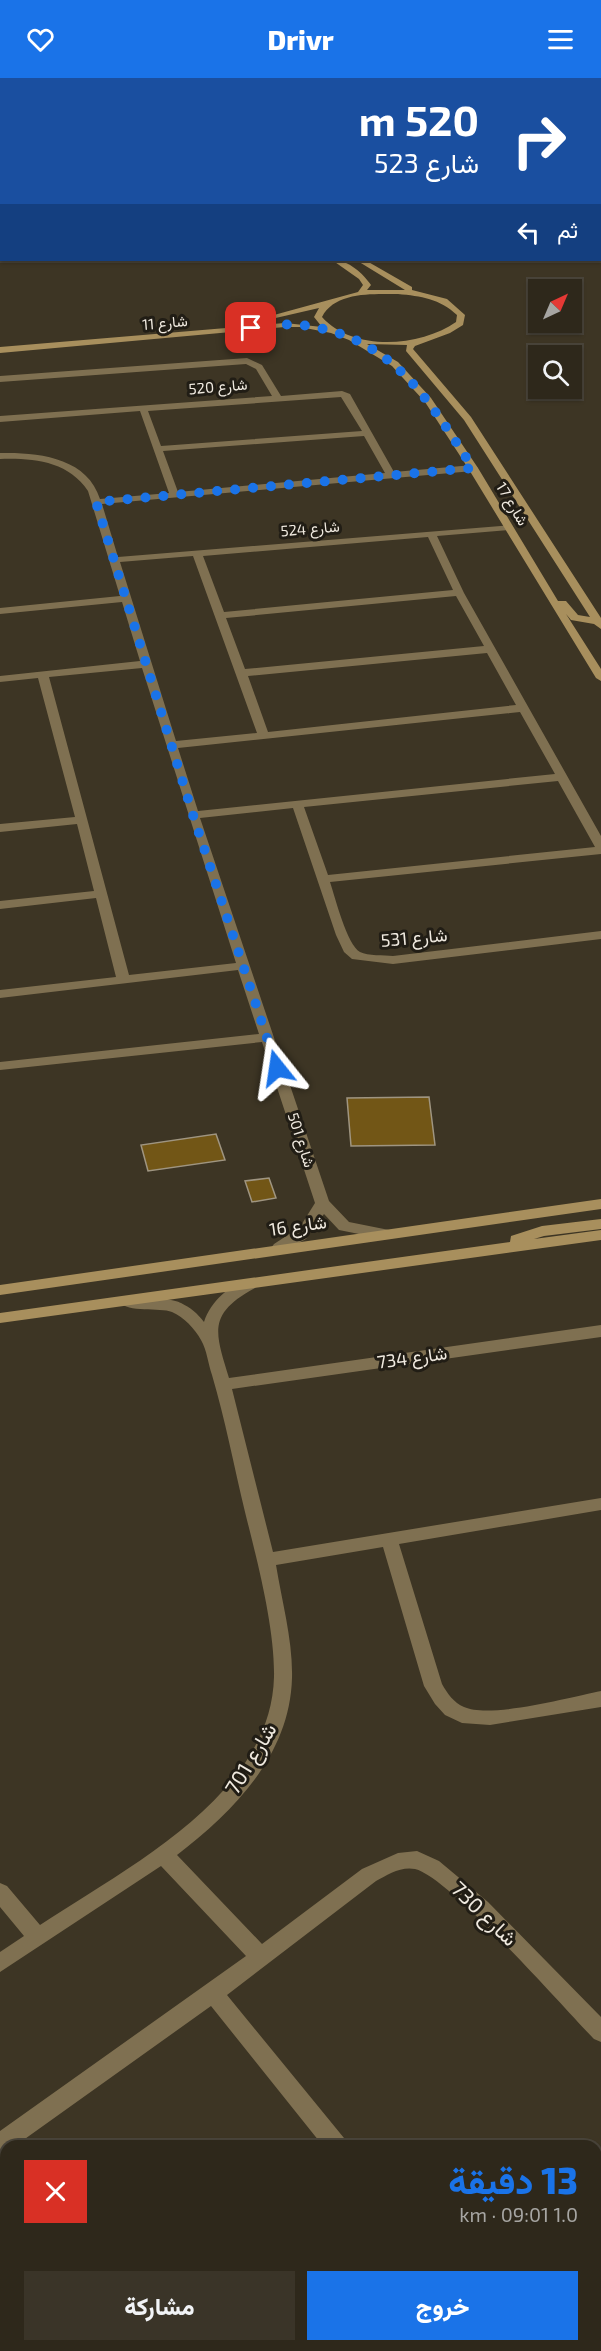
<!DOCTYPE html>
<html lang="ar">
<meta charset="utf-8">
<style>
body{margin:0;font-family:"Exo 2",Vazirmatn,sans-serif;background:#3a3428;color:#f1f3f6;direction:rtl;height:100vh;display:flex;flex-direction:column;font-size:22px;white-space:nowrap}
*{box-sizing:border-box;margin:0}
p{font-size:20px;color:#a7a6a3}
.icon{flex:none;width:33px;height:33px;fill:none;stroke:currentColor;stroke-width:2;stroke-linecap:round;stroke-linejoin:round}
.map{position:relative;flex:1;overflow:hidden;direction:ltr}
.panel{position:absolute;left:0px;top:2062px;width:602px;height:212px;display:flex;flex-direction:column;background:#2e281b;border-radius:18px 18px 0 0;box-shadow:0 2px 4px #0004,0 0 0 2px #49443a;direction:rtl}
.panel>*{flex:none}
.hud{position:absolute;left:0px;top:0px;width:602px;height:183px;box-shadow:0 2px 4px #0004,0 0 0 2px #49443a;direction:rtl;background:#1a4fa0;color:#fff;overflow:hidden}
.needle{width:39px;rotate:44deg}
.buttons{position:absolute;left:528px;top:201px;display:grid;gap:12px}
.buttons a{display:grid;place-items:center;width:54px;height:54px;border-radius:0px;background:#2e281b;box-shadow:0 2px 4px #0004,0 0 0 2px #49443a;font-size:30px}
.pin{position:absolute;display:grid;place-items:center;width:51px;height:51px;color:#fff;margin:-26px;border-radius:12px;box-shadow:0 3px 9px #0006}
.me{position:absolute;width:66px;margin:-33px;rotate:345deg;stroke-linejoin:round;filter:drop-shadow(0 0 4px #0008)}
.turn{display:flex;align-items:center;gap:21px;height:126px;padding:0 24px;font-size:27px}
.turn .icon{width:78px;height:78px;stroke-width:2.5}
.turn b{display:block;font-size:42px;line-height:51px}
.then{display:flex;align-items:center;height:57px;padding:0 24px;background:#0003;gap:12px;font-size:22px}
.round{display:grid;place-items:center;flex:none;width:63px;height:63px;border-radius:0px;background:#3a3428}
.headline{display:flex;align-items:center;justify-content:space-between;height:102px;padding:0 24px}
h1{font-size:36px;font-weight:800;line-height:45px;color:#1a73e8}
.action{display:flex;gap:12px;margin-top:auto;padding:12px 24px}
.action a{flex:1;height:69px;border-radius:0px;background:#1a73e8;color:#fff;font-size:24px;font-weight:800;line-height:69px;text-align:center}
.action a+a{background:#3a3428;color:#f1f3f6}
header{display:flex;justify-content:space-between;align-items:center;height:78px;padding:0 24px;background:#1a73e8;color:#fff;font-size:27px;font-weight:800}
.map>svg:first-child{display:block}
</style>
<header><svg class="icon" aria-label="menu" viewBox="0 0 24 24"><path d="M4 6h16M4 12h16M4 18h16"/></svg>Drivr<svg class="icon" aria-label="heart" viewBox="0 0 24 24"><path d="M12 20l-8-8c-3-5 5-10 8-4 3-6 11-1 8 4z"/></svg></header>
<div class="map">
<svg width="601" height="2273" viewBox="0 0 601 2273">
<rect width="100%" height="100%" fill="#3d3524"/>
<!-- building -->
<path fill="#725616" stroke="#9f9581" stroke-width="1.5" d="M429 1019 435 1067 351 1068 347 1020Z
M216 1056 225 1082 148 1093 141 1067Z
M269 1100 276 1120 252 1124 245 1103Z"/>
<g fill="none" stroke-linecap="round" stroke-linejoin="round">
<!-- street -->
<path fill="#7f7051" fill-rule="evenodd" d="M247 280 262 287 281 318 342 313 350 316 394 394 473 387 478 390 473 393 102 426 118 479 512 447V451L509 452 437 458 464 515 601 758V776L330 804C335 819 347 867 360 874 368 878 384 877 393 878L601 853V861L393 886 352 881 344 874 336 857 293 730 200 740 329 1123 349 1144 389 1152 392 1156 384 1161 339 1152 324 1136 306 1161 279 1175 274 1174 271 1170 274 1166 300 1149 315 1125 262 964 0 992V984L259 956 238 892 0 920V912L116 899 96 820 0 831V823L94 813 77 746 0 754V746L75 739 38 600 0 604V598L140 583 122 524 0 536V530L120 518 88 413C68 383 33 380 0 381V375C37 374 87 379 100 421L169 415 140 333 0 344V338L272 318 256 291 246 286 0 304V298ZM341 319 362 353 161 368 148 333ZM364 358 385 395 178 414 163 373ZM428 459 453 512 224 534 203 478ZM193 478 257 655 176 663 120 484ZM456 518 484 568 245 591 226 540ZM487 575 516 627 268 654 248 598ZM142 590 236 885 129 897 49 599ZM520 634 555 696 198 733 178 670ZM558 703 595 769 328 797 304 729Z
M250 1201 255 1202 258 1206 255 1210C207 1236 215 1254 229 1300L601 1247V1259L232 1311 273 1474 601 1420V1432L399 1466 442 1606C447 1615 454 1625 464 1629 490 1641 571 1619 601 1613V1629L490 1647 462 1645 445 1637 435 1626 424 1608 383 1469 276 1487C282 1524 293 1563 292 1600 290 1677 234 1733 177 1777L262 1866 362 1791 398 1775 417 1773 439 1783 488 1824 601 1939V1964L594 1961C564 1930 448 1798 415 1791 401 1788 387 1797 376 1803L227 1917 344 2060 347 2068H323L211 1928 15 2068H6V2074L0 2077V2053L246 1878 161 1788 0 1894V1874L24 1858 0 1829V1805L7 1808 40 1847C126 1790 271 1718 274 1599 275 1550 257 1482 245 1434 234 1388 225 1341 212 1297 208 1286 207 1272 201 1262 195 1251 184 1239 172 1234 160 1229 127 1235 120 1224 126 1215 171 1220 181 1225 191 1230 197 1235 204 1244 211 1223 229 1207 250 1201Z
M0 2138 6 2140V2168L0 2166Z
M601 2246V2273H572L574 2268H596V2249Z
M75 2268H101L103 2273H77Z
M484 2268H510L512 2273H486Z"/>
<!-- secondary -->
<path fill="#a88f5d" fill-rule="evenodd" d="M67 0H74L76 2H68Z
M92 0H99L101 2H93Z
M332 182C347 181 363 195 371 207L367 212H405L356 182H365L412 209V212L447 221 465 237 463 247 450 255 415 268 413 271 471 339 601 540V551L594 546 571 542 566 536 601 591V603L596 600 468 390 425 324 392 288 349 262 331 255 300 249H285L0 275V269L285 245 322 249 314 239 319 230 267 242 263 240 358 214 363 207 359 201ZM398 216C421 218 440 221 457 237L456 244C420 269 353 274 322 239 335 213 374 216 398 216ZM367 266 407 267 406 273 464 342 590 539 578 537 566 523H558L478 390 431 320 398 284Z
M601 1121V1131L0 1217V1207Z
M601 1141V1151L544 1158 534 1161 601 1152V1162L0 1245V1235L510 1164 511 1158 542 1148Z"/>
</g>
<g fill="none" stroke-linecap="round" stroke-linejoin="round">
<!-- route -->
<path stroke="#1a73e8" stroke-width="10" stroke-dasharray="0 18" d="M251 250C267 249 285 245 301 247 392 258 427 320 473 390L96 424 193 737 277 990"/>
</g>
<g text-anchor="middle" stroke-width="6" stroke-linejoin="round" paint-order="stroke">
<!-- far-street labels -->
<g font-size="15" fill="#f0eae0" stroke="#211d15">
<text transform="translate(165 245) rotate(-5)" y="5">شارع 11</text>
<text transform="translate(218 309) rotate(-5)" y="5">شارع 520</text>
<text transform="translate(512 426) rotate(59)" y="5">شارع 17</text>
<text transform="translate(310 451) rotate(-5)" y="5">شارع 524</text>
<text transform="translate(301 1062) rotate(72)" y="5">شارع 501</text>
</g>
<!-- street labels -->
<g font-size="18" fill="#f0eae0" stroke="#211d15">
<text transform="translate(414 860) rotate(-5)" y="6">شارع 531</text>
<text transform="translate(298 1148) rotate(-8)" y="6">شارع 16</text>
<text transform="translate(412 1280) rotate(-8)" y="6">شارع 734</text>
</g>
<!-- near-street labels -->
<g font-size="21" fill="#f0eae0" stroke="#211d15">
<text transform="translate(251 1681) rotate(-59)" y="7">شارع 701</text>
<text transform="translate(484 1836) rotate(44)" y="7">شارع 730</text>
</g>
</g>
</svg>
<div class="buttons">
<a><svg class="needle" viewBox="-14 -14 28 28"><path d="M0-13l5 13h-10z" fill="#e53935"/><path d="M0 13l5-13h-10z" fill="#a7a6a3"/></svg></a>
<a><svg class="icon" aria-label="search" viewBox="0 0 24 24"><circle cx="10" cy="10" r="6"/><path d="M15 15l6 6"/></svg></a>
</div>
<div class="pin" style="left:251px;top:250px;background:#d93025"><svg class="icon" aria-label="arrive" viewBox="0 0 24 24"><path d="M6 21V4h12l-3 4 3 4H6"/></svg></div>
<svg class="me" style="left:277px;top:990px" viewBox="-20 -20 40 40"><path d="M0-17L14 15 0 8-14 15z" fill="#1a73e8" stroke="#fff" stroke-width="4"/></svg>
<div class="hud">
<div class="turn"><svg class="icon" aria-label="right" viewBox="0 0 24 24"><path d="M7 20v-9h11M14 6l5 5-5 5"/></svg><div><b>520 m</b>شارع 523</div></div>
<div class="then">ثم<svg class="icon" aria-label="left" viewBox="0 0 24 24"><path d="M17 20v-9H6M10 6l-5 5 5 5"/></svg></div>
</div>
<section class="panel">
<div class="headline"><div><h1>13 دقيقة</h1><p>1.0 km · 09:01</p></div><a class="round" style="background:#d93025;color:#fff"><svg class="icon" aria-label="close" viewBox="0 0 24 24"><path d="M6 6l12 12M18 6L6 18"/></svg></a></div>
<div class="action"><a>خروج</a><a>مشاركة</a></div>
</section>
</div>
